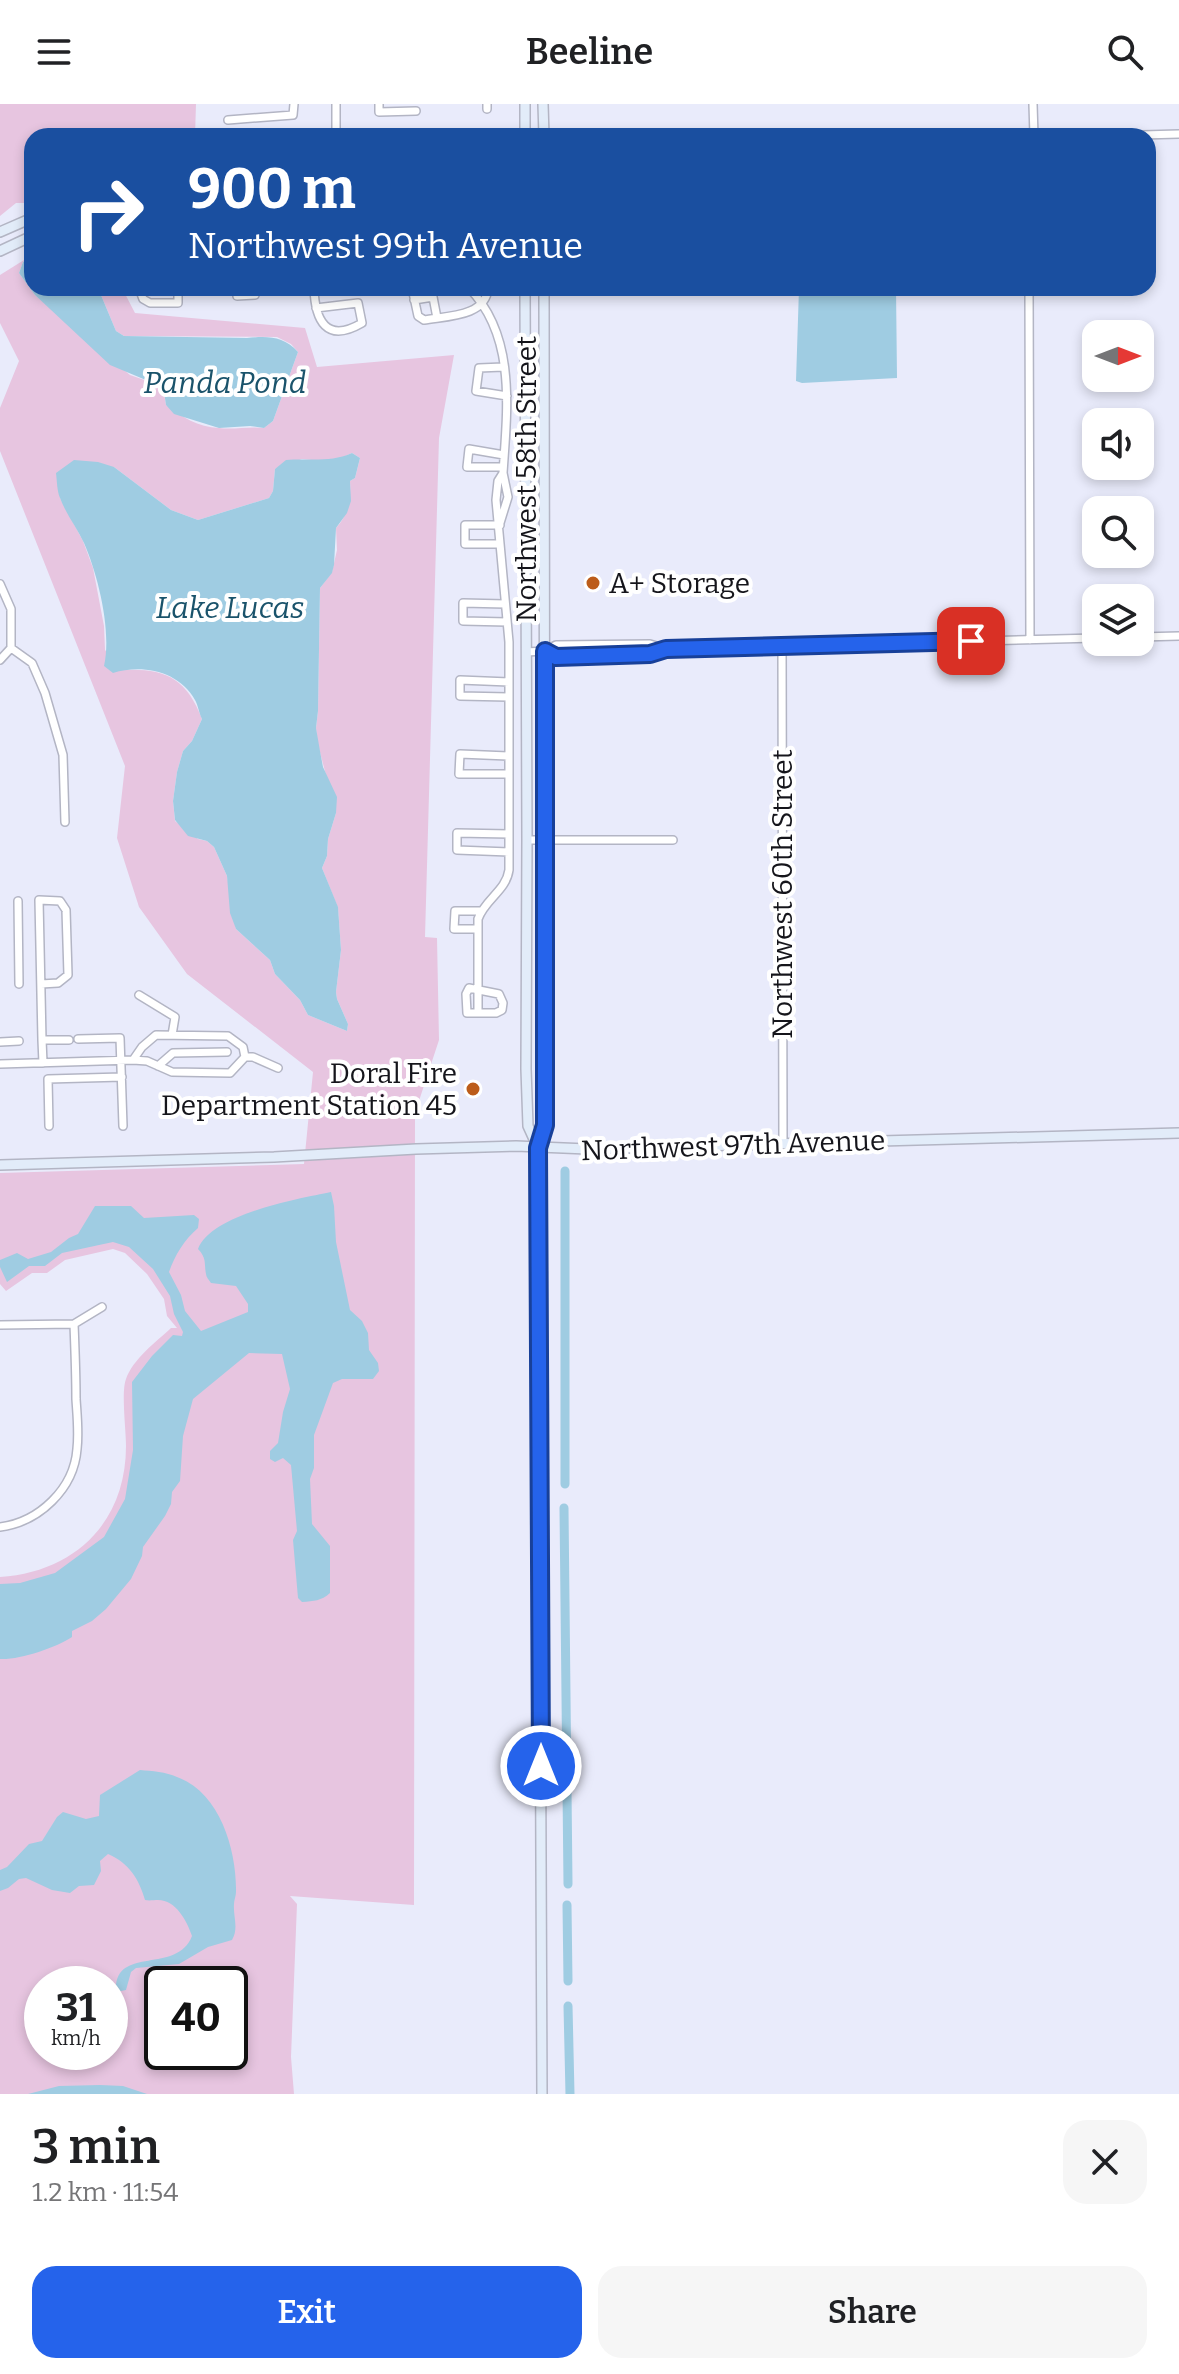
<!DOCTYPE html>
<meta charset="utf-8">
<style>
body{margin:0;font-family:Bitter,serif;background:#f6f6f6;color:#202124;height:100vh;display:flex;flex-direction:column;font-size:30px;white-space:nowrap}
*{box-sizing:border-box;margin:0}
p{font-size:26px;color:#757577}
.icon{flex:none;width:44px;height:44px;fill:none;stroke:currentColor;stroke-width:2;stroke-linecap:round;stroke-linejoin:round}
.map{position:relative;height:1990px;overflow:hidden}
.sheet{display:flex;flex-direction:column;background:#fff;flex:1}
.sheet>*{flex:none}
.hud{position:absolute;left:24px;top:24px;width:1132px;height:168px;border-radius:24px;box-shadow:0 4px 12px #0003;background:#1a4fa0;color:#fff;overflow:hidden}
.needle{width:52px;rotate:90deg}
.buttons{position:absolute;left:1082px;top:216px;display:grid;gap:16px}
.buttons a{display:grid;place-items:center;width:72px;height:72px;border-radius:16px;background:#fff;box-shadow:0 4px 12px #0003;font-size:40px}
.speed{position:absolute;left:24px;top:1862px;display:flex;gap:16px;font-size:40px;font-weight:700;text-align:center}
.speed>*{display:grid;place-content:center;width:104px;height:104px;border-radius:50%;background:#fff;box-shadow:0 4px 12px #0003;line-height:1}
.speed small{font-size:20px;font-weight:400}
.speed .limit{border:4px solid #111;border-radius:12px;background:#fff;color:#111}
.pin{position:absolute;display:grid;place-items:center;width:68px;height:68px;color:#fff;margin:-34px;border-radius:16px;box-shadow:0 4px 12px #0006}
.me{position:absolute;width:88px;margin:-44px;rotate:0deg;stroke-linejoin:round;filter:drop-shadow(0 0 6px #0008)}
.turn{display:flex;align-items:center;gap:28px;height:168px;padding:0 32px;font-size:36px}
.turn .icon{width:104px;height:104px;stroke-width:2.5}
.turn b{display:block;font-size:56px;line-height:68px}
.round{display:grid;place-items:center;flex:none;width:84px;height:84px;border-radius:24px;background:#f6f6f6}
.overview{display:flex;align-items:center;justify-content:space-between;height:136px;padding:0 32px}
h1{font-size:48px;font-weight:600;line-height:60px}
.cta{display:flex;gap:16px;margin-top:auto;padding:16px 32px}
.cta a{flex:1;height:92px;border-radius:24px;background:#2563eb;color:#fff;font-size:32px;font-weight:600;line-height:92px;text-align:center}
.cta a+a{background:#f6f6f6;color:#202124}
header{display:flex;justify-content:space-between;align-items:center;height:104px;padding:0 32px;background:#fff;font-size:36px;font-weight:600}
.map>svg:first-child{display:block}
</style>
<header><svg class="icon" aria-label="menu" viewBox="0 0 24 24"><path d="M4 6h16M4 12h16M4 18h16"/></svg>Beeline<svg class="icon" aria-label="search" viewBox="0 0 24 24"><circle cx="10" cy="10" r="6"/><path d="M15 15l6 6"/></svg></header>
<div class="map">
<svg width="1179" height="1990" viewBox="0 0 1179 1990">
<rect width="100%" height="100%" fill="#e9ebfb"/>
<!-- green -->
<path fill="#e7c5e0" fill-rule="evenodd" d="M0 0H196L195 32H32V99H16L0 112Z
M32 151 23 158 19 169 35 191 130 271 153 279 164 289 166 301C182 313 198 323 219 324 234 326 249 322 264 324L273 317 298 248 291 240 277 233 124 232 116 227 98 184H122L135 209 305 224 317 263 454 251 439 334 425 833 437 834 439 936 415 1009 414 1801 290 1792 297 1800 291 1953 294 1990H0V1473C75 1468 126 1418 126 1342 126 1326 121 1288 126 1275 133 1255 156 1238 171 1224H177L167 1212 164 1195 147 1170 125 1149 113 1145 65 1156 47 1169H32L6 1187 0 1180V1069L304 1060 313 968 187 870 139 803 117 734 125 662 0 347V304L19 257 0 219V171ZM352 349 360 354 355 374 350 377C351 394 349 410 336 424L337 446 332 468 320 484 318 607 316 624 317 637 336 709 328 735 327 752 322 764 338 804 341 846 336 888 337 895 348 920 347 927 308 911 300 896 275 870 270 856 236 825 227 772 214 743 207 737 198 735 175 717 173 697 177 668 183 647 192 637 202 615C186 573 164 564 122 566L105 546 104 522 93 464 83 437 60 394 114 363 171 406 198 416 269 394 273 387 275 365 302 355 321 357 341 354ZM42 1880H110V1948H42ZM162 1880H230V1948H162Z"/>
<!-- water -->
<path fill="#9fcce2" d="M32 152V184H98L116 227 124 232 247 234C268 232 283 232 298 248L273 317 264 324 250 322 219 324 174 310 166 301 164 288 153 279 110 261 35 191 19 169 23 158Z
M799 184H896L897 274 802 279 796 277Z
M352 349 360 354 355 374 350 377 351 397 347 409 336 424 334 461 332 469 320 484 318 607 316 624 320 647 323 663 337 693 336 709 328 735 327 752 322 764 338 803 341 846 336 888 337 895 348 920 347 927 308 911 300 896 275 870 270 856 236 825 230 809 227 772 214 743 207 737 188 732 175 716 173 697 177 668 183 647 192 637 202 615C199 609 198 601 195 596 179 567 142 560 113 569L104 562C112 527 98 471 84 439 77 424 66 410 60 394 57 387 57 377 56 369L74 356 98 358 114 363 171 406 198 416 269 394 273 387 275 365 286 356C309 354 330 359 352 349Z
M331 1088 334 1102 336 1138 350 1206 362 1217 368 1229 369 1246 378 1259 379 1267 373 1275H342L333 1279 314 1331V1364L310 1375 312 1420 330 1442V1489C321 1497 314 1497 302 1498L298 1494 293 1436 297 1427 291 1361 283 1354 275 1358 270 1355V1347L278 1339 283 1308 290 1285 282 1250 249 1249 193 1295 183 1332 180 1377 172 1388 171 1400 165 1412 143 1443 142 1452 131 1475 106 1505 92 1517 72 1527V1533C55 1544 20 1556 0 1555V1480L20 1479 55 1469 104 1433 125 1395 133 1346 132 1278 152 1252 173 1231 182 1232 183 1228 174 1210 170 1192 153 1165 129 1143 113 1138 62 1149 45 1162H29L7 1178 0 1163V1156L17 1149 28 1155 51 1148 69 1134 78 1130 95 1102H131L144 1114 194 1111 199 1115 198 1124C184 1136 175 1151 169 1168L181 1191 185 1207 201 1227 248 1208V1200L236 1182 211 1179C209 1176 206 1173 206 1170 204 1160 207 1154 198 1145 211 1110 297 1095 331 1088Z
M140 1666C152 1667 166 1668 177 1673 220 1688 237 1747 236 1788 236 1792 234 1796 234 1800 233 1813 239 1824 232 1836L208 1843 179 1860 136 1864 131 1868 126 1886 121 1887 116 1886C115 1841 177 1871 192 1832 187 1817 176 1796 158 1796 154 1796 149 1797 145 1796 139 1775 129 1759 108 1750L100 1757 101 1767 94 1781 79 1782 70 1789 52 1786 26 1774 19 1775 8 1784 0 1787V1766L7 1763 29 1740 42 1737 57 1713 63 1708 86 1715 99 1712 100 1691Z
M100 1981 123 1982 147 1990H28L59 1982Z"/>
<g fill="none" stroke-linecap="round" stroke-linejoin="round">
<!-- canal -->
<path stroke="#9fcce2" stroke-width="9" d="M565 1067V1380
M564 1404 568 1780
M567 1801 568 1877
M568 1902 570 1990"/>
<defs>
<path id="street" d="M336 0V32
M379 0V8L416 7
M487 0V5
M1033 0 1034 32
M228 16 293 11 294 0
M1105 32 1179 30
M139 184 143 195 150 199H178V184
M237 184V192L255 191V184
M314 184C315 216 326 240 362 219L358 199 316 204
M412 184 418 212 424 216C446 212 486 213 488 184
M469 184C517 233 507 307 503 369L498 377 496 396 509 538V766C506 787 485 795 478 815V909
M1029 184 1030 536
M414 196 433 193 437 214
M503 263 479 264 476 287 507 292
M503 363H467L469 345 504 351
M500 419 508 393 503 369
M500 421H465V440H500
M0 480 11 505V544L0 556
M505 500 463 499V517L507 518
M1140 533 1179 532
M782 542 783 1039
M11 544 32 559 45 589 63 651 65 718
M545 547 556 553 650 550 666 545 1096 534
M526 548 545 547 556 541 650 540 663 544
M508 593 460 592V576L509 578
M508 652 460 650 459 670H509
M509 730 457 729V746L509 748
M527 736H673
M18 797 19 880
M478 825H454L455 807H481
M41 880 58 879 68 871 66 806 60 797 39 796 42 936H69
M469 884 499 890 503 899 502 906 496 909H467L466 890Z
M139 891 175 913 172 931
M78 935 120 934 123 1022
M42 936 43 959
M0 938 19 937
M133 956 142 943 156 931 228 932 243 943 245 953H253L278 964
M0 960 133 956 147 957 172 968 230 969 245 953
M158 962 173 949 227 948
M49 1022 48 975 122 973
M0 1221 74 1220 102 1203
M0 1423C39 1418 74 1385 77 1345 79 1328 77 1311 76 1295 76 1270 75 1245 74 1220"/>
<path id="secondary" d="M543 0 544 32
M525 32V0
M0 128 32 114
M0 147 32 132
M525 184 527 736 526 965 528 1022 538 1044
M0 1061 274 1053 416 1045 516 1042 587 1045 1179 1029
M542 1990 538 1044 545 1021 544 184"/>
</defs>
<!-- street casing -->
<use href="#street" stroke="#b3b5c4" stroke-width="10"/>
<!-- secondary casing -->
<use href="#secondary" stroke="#b3b5c4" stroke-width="12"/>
<!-- street -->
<use href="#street" stroke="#fff" stroke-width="7"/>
<!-- secondary -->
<use href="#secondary" stroke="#e2ecf9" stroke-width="9"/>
</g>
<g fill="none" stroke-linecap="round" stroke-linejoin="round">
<defs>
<path id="route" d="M541 1662 538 1044 545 1021V547L556 553 650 550 666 545 971 537"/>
</defs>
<!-- route casing -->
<use href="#route" stroke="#184099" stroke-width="20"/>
<!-- route -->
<use href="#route" stroke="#2563eb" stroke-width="14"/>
</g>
<!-- markers -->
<g fill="#bc5c1a" stroke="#fff" stroke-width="3">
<circle cx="593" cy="479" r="8"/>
<circle cx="473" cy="985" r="8"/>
</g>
<g text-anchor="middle" stroke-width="8" stroke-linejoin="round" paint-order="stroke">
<!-- street labels -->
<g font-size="28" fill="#15151b" stroke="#fff">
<text transform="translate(526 375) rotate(-90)" y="10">Northwest 58th Street</text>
<text transform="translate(782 790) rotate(-90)" y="10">Northwest 60th Street</text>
<text transform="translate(733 1041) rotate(-2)" y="10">Northwest 97th Avenue</text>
</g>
<!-- poi labels -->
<g font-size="28" fill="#15151b" stroke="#fff" text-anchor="start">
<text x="609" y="489">A+ Storage</text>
<text x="457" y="979" text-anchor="end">Doral Fire<tspan x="457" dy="32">Department Station 45</tspan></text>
</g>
<!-- water labels -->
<g font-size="30" font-style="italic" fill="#1a536b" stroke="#fff">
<text x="225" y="289">Panda Pond</text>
<text x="230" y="514">Lake Lucas</text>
</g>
</g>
</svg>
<div class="buttons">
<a><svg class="needle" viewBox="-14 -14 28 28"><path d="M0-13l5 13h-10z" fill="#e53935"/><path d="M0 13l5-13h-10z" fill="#757577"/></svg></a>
<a><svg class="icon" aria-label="sound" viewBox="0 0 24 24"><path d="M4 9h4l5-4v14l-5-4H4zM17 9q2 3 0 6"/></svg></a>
<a><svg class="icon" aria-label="search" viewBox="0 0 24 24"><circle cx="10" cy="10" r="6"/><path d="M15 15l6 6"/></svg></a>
<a><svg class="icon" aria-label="layers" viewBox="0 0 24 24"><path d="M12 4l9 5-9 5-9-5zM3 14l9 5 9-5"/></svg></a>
</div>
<div class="speed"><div>31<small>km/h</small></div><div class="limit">40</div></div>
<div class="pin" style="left:971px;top:537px;background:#d93025"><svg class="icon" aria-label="arrive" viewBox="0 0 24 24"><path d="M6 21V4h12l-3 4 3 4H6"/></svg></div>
<svg class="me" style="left:541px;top:1662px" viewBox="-20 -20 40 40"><circle r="17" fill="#2563eb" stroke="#fff" stroke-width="3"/><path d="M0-11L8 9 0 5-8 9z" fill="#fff"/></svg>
<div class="hud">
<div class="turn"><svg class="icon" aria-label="right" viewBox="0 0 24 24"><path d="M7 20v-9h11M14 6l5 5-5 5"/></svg><div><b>900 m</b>Northwest 99th Avenue</div></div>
</div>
</div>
<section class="sheet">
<div class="overview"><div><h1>3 min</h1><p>1.2 km · 11:54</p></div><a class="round"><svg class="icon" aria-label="close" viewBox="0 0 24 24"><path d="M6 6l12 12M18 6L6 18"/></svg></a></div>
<div class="cta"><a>Exit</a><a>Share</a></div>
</section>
